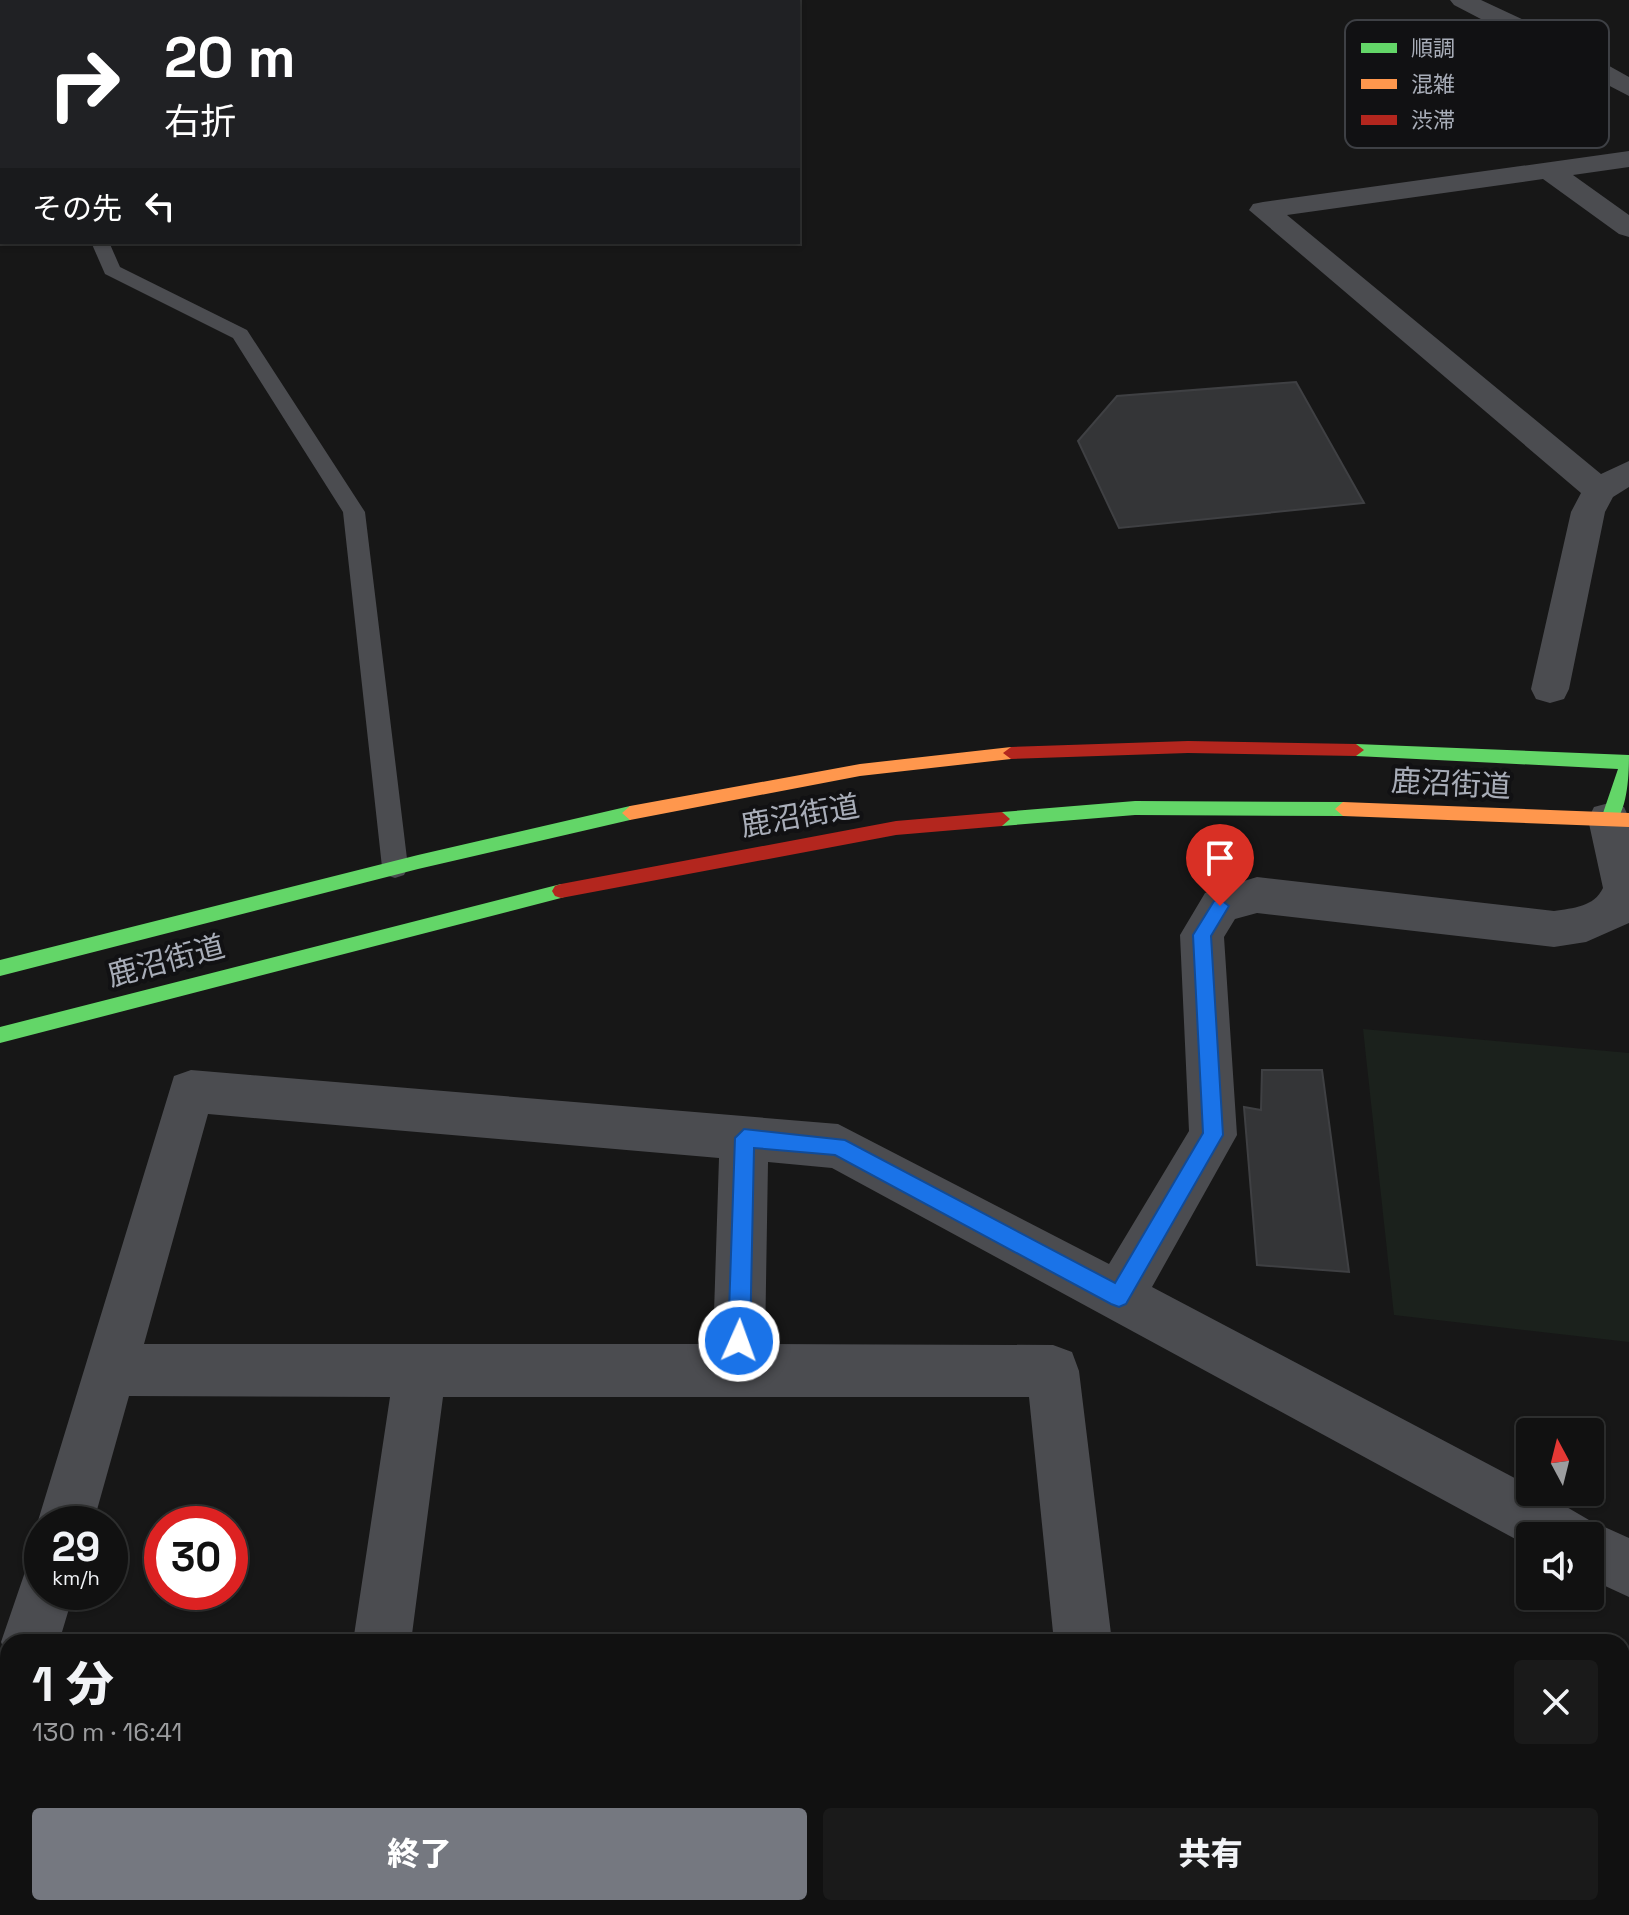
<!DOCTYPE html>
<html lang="ja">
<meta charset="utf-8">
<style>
body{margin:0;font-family:"Space Grotesk","Noto Sans JP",sans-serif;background:#1a1a1a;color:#f1f3f6;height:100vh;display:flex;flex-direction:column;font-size:30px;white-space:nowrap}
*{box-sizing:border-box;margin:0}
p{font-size:26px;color:#9c9d9f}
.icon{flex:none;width:44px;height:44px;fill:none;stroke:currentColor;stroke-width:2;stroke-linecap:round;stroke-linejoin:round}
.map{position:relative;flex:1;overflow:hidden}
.sheet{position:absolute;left:0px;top:1634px;width:1630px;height:282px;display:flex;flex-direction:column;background:#111;border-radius:24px 24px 0 0;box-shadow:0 2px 6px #0004,0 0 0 2px #303131}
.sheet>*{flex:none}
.hud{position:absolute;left:0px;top:0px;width:800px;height:244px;box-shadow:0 2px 6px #0004,0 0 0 2px #303131;background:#202124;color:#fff;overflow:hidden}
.needle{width:52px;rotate:353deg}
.fabs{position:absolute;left:1516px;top:1418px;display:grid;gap:16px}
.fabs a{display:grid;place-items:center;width:88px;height:88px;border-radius:8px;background:#111;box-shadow:0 2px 6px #0004,0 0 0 2px #303131;font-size:40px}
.speed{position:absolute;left:24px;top:1506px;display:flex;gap:16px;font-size:40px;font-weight:700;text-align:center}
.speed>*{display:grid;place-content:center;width:104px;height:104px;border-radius:50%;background:#111;box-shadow:0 2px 6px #0004,0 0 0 2px #303131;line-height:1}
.speed small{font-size:20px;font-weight:400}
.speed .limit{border:12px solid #d22;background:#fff;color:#111}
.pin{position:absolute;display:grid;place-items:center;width:68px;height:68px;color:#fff;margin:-82px -34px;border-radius:50% 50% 50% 0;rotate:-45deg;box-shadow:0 0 8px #0007}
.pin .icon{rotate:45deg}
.me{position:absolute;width:88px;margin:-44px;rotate:2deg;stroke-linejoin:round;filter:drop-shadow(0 0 6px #0008)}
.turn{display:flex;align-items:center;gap:28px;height:168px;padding:0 32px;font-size:36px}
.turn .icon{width:104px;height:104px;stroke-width:2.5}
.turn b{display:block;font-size:56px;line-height:68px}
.then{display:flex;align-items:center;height:76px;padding:0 32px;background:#0003;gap:16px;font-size:30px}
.round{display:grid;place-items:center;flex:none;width:84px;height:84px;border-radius:8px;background:#1a1a1a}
.head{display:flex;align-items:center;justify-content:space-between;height:136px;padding:0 32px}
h1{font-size:48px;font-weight:800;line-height:60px}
.action{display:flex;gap:16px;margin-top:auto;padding:16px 32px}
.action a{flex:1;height:92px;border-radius:8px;background:#757880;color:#fff;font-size:32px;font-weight:800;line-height:92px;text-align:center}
.action a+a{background:#1a1a1a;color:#f1f3f6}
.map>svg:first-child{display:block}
</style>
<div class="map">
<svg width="1629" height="1915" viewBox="0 0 1629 1915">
<rect width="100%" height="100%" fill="#171717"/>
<!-- green -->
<path fill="#1b211c" d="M1363 1029 1629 1053V1342L1394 1315Z"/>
<!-- building -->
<path fill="#343537" stroke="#3f4043" stroke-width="2" d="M1296 382 1364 503 1119 528 1078 441 1117 396Z
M1262 1070H1322L1349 1272 1257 1265 1244 1107 1261 1110Z"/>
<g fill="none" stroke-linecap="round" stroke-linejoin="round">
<!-- lane -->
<path fill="#4b4c50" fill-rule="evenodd" d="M0 49 2 50V61L0 60Z
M91 242H109L120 267 247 330 365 512 408 867 404 875 395 878 386 875 382 867 343 512 233 338 105 274Z"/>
<!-- street -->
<path fill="#4b4c50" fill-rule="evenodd" d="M1450 0H1481L1543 29 1629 77V96L1454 5Z
M1629 151V167L1573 175 1629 215V237L1619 234 1543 179 1287 215 1601 474 1629 461V487L1613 497 1605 512 1569 689 1564 699 1550 703 1536 699 1531 689 1571 512 1581 493 1249 210 1253 204 1263 202Z
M1609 803 1624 807 1629 818V923L1586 942 1554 947 1257 913 1235 919 1224 937 1237 1135 1152 1287 1530 1486V1492H1541L1589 1520 1629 1538V1597L1590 1579V1536H1530V1547L832 1168 768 1162 765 1344 1053 1345 1072 1352 1079 1371 1112 1642H1054L1029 1397H443L411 1642H353L390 1397 129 1396 93 1524H42V1536L37 1524 174 1076 191 1070 838 1124 1109 1264 1189 1131 1180 935 1205 893 1257 877 1554 911C1573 908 1594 907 1603 888L1588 819 1594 807ZM208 1114 719 1158 713 1344H144Z
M42 1565V1592H74L59 1642H8V1659L1 1642 25 1572Z
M8 1687V1768L1 1771 0 1690Z
M1622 1732H1629V1792H1622Z
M331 1908H395L398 1915H334Z"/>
<!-- fast -->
<path fill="#63d668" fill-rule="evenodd" d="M1356 744 1629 755C1629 773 1628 818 1609 826L1601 819 1618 769 1356 756 1348 750Z
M1135 801 1343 802 1351 809 1343 816 1135 815 1002 826 994 819 1002 812Z
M630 806 638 813 630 820 418 869 0 976V960L418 855Z
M561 884 567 886 570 891 567 896 561 898 0 1043V1027Z"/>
<!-- slow -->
<path fill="#ff974d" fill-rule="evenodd" d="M1011 747 1019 753 1011 759 860 776 630 820 622 813 630 806 860 764Z
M1343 802 1629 813V827L1343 816 1335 809Z"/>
<!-- jam -->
<path fill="#b3261e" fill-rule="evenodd" d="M1188 741 1356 744 1364 750 1356 756 1188 753 1011 759 1003 753 1011 747Z
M1002 812 1010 819 1002 826 896 835 561 898 555 896 552 891 555 886 561 884 896 821Z"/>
</g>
<!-- route -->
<path fill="#1a73e8" stroke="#114b97" stroke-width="2" d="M1220 899 1229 906 1211 936 1223 1135 1126 1304 1119 1307 1111 1304 835 1155 754 1148 750 1341 746 1349 739 1352 731 1349 728 1341 735 1138 744 1129 845 1140 1115 1283 1203 1133 1193 935 1214 901Z"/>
<g text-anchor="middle" stroke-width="8" stroke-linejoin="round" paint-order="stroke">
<!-- street labels -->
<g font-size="30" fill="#a8adb8" stroke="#111113">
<text transform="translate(1451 784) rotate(3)" y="10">鹿沼街道</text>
<text transform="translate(800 816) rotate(-10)" y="10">鹿沼街道</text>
<text transform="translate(166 961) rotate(-15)" y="10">鹿沼街道</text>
</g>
</g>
<!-- legend -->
<rect x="1345" y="20" width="264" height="128" rx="12" fill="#111113" stroke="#3e4045" stroke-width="2"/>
<rect x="1361" y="43" width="36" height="10" fill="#63d668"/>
<rect x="1361" y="79" width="36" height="10" fill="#ff974d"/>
<rect x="1361" y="115" width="36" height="10" fill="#b3261e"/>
<g font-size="22" fill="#a8adb8">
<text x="1411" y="56">順調</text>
<text x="1411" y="92">混雑</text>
<text x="1411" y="128">渋滞</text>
</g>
</svg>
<div class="fabs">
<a><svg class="needle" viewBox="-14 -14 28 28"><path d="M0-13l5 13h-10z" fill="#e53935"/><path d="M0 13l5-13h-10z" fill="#9c9d9f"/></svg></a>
<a><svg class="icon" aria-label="sound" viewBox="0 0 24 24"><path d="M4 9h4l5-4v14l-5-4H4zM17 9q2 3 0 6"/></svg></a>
</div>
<div class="speed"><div>29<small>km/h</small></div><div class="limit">30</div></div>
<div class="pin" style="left:1220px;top:906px;background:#d93025"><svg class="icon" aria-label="arrive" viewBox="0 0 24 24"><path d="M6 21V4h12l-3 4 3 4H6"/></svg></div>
<svg class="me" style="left:739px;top:1341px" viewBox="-20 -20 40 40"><circle r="17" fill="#1a73e8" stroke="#fff" stroke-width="3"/><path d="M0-11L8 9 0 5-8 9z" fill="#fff"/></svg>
<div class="hud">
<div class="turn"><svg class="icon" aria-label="right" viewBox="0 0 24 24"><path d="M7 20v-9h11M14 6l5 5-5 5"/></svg><div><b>20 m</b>右折</div></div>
<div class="then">その先<svg class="icon" aria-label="left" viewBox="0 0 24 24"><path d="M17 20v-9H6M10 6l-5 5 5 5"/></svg></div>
</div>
<section class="sheet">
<div class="head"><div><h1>1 分</h1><p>130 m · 16:41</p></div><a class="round"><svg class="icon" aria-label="close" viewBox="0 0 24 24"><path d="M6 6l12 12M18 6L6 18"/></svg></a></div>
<div class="action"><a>終了</a><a>共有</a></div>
</section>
</div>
